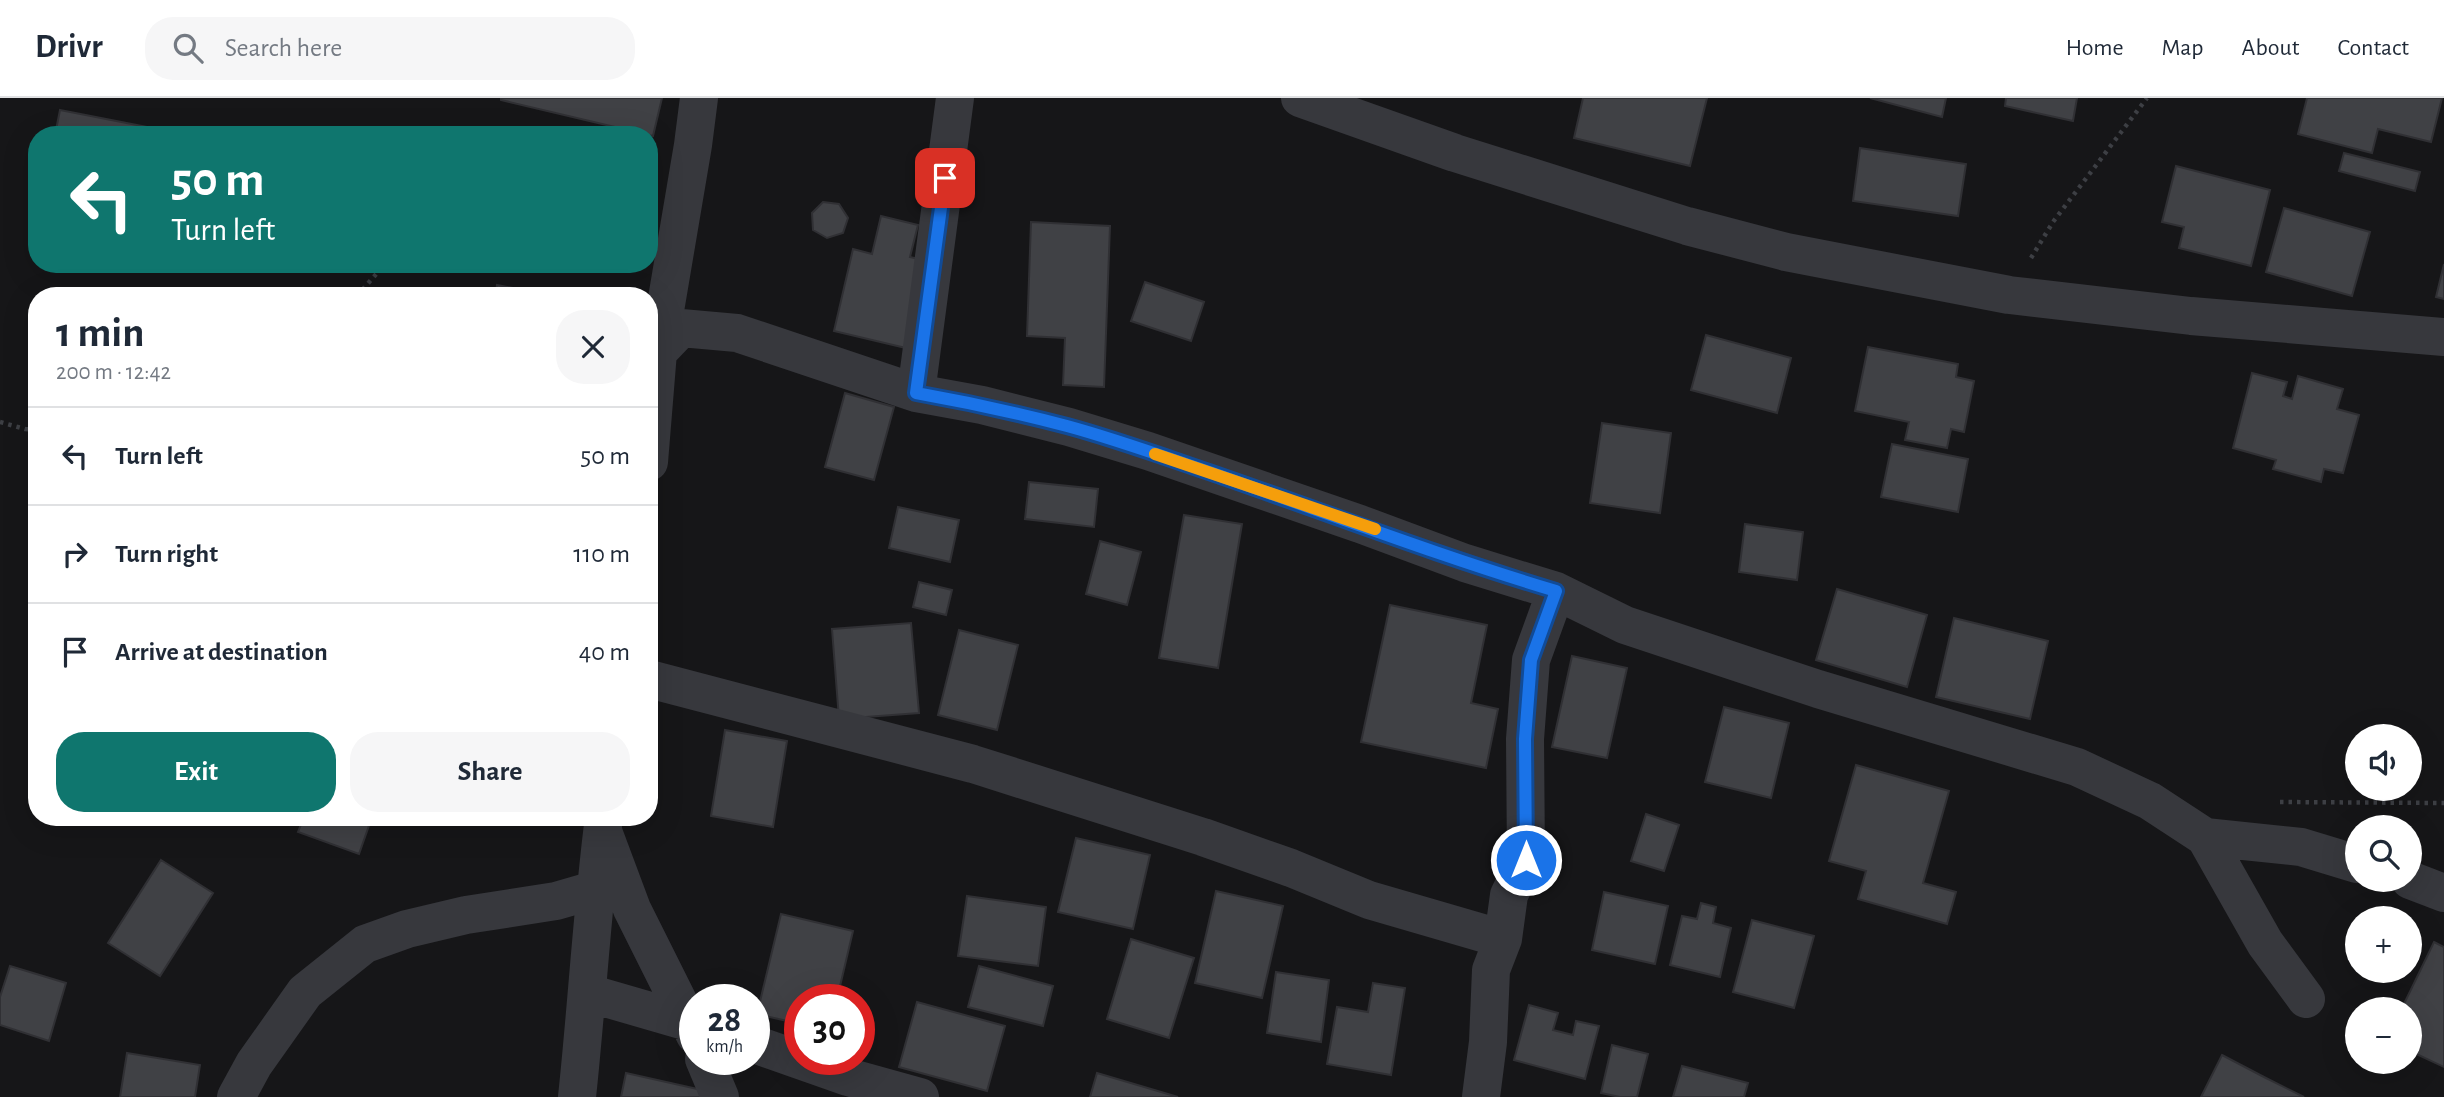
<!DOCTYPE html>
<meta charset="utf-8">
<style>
body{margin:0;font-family:"Alegreya Sans",sans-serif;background:#f6f6f7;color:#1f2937;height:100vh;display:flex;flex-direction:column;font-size:26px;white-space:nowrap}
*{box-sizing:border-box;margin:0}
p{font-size:23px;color:#747a83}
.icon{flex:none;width:38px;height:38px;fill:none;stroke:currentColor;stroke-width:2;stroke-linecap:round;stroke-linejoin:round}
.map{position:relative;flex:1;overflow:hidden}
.sheet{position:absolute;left:28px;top:189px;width:630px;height:539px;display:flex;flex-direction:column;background:#fff;border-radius:28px;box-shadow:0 7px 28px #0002}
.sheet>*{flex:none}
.banner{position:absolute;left:28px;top:28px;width:630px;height:147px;border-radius:28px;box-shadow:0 7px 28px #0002;background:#0f766e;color:#fff;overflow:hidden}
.fabs{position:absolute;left:2345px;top:626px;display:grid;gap:14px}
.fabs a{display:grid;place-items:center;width:77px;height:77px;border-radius:50%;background:#fff;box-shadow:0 7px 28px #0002;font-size:35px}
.speed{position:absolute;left:679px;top:886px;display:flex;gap:14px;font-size:35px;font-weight:700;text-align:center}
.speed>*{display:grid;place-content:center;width:91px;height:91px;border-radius:50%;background:#fff;box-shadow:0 7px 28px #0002;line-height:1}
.speed small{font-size:18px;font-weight:400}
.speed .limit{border:10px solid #d22;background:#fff;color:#111}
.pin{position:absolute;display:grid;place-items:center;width:60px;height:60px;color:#fff;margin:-30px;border-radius:14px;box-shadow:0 4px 10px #0006}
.me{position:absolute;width:77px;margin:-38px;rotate:0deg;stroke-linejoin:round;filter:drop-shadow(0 0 5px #0008)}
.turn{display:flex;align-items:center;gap:24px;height:147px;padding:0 28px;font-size:32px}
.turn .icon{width:91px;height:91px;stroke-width:2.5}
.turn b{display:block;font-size:49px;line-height:60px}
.round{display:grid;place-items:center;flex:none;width:74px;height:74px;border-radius:28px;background:#f6f6f7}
.overview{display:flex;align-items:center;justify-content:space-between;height:119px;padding:0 28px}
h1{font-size:42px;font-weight:700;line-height:52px}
.button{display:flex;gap:14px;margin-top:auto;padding:14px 28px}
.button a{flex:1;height:80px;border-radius:28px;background:#0f766e;color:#fff;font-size:28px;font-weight:700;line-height:80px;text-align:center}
.button a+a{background:#f6f6f7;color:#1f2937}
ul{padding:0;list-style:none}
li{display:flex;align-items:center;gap:21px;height:98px;padding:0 28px;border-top:2px solid #e0e1e3}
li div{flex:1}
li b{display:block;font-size:26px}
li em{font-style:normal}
header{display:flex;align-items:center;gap:42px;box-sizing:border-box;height:98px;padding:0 35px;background:#fff;border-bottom:2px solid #e0e1e3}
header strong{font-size:33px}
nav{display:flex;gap:38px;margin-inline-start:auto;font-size:24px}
.search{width:490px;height:63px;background:#f6f6f7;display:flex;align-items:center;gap:18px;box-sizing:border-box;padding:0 24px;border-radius:28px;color:#747a83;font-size:26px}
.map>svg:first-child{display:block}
</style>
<header>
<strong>Drivr</strong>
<div class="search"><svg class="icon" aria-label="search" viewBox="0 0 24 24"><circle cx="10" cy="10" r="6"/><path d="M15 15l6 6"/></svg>Search here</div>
<nav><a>Home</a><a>Map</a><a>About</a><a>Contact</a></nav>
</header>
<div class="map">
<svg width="2444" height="999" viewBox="0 0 2444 999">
<rect width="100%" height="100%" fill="#161618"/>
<!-- building -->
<path fill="#404145" stroke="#303034" stroke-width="2" d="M501 0H662L653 38 501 2Z
M1583 0H1707L1690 68 1574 40Z
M1870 0H1946L1942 19Z
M2006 0H2077L2073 23 2005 8Z
M2307 0H2442L2431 44 2378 31 2372 55 2298 36Z
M60 12 188 37H55Z
M1860 50 1966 66 1958 118 1853 103Z
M2344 55 2420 74 2415 93 2339 73Z
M2176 68 2270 92 2251 168 2179 150 2184 129 2162 124Z
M823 104 839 106 848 120 843 135 827 140 813 132 812 115Z
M2284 110 2370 134 2352 198 2266 174Z
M881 118 918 127 910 159 931 164 910 251 834 233 853 151 872 156Z
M1031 124 1110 128 1104 289 1063 287 1065 240 1027 238Z
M2444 166V201L2436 199Z
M1145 184 1204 204 1191 243 1131 223Z
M497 187 551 197V198H495Z
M1706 237 1791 260 1777 315 1691 292Z
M1868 249 1958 266 1956 279 1974 283 1964 334 1951 331 1947 350 1905 342 1909 324 1855 313Z
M2252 275 2287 284 2283 298 2292 301 2298 278 2343 291 2337 311 2359 317 2343 375 2324 371 2321 384 2273 371 2276 362 2233 350Z
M845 295 894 309 874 382 825 369Z
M1602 325 1671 335 1660 415 1590 405Z
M1892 346 1968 361 1958 414 1881 399Z
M1029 384 1098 391 1094 429 1025 421Z
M898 409 959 422 950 464 889 450Z
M1184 417 1242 426 1218 570 1159 560Z
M1745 426 1803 434 1797 482 1739 474Z
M1100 443 1141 454 1127 507 1086 496Z
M919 484 952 492 946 517 913 509Z
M1837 491 1927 517 1907 589 1816 562Z
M1390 507 1487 527 1471 605 1498 611 1486 670 1361 644Z
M1954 520 2048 543 2030 621 1936 599Z
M911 525 919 615 839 621 832 531Z
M959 532 1018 547 997 632 938 617Z
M1572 558 1627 570 1607 660 1552 649Z
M1724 609 1789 625 1771 700 1705 684Z
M725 632 787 643 773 729 711 718Z
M1856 667 1949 693 1923 785 1956 794 1947 826 1858 801 1866 773 1829 763Z
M1646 716 1679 727 1664 773 1631 763Z
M304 719H372L359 756 298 734Z
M1076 740 1150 757 1133 831 1058 814Z
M161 762 213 795 160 878 108 845Z
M1216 793 1283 808 1262 900 1195 885Z
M1604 794 1668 808 1655 866 1592 852Z
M967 798 1046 809 1038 868 958 858Z
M1701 805 1716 809 1713 825 1731 830 1720 879 1670 867 1682 818 1697 821Z
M781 816 853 833 837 901H800V926L757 916Z
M1752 822 1814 838 1794 910 1733 894Z
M1131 841 1194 860 1169 940 1107 921Z
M2434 844 2444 849V969L2410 953V912H2401Z
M10 868 66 885 49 943 0 927V899Z
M979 868 1053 888 1043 928 968 909Z
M1276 874 1329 882 1321 944 1267 935Z
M1373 885 1405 890 1391 977 1327 966 1337 909 1368 914Z
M917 904 1005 928 987 993 899 969Z
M1529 907 1558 915 1553 932 1573 937 1576 923 1599 928 1585 981 1514 962Z
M1612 947 1648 956 1637 999H1620L1601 995Z
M127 955 200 967 195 999H120Z
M2222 957 2264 979 2304 999H2201Z
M1682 968 1748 985 1744 999H1673Z
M626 975 702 992 700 999H621Z
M1097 975 1178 999H1090Z"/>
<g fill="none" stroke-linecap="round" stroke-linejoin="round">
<!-- path -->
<path stroke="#3d3f44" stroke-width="4.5" stroke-dasharray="3.5 5" stroke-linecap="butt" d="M2031 160 2053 124 2147 0
M357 198 385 166
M0 324 25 331 37 332
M2280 704 2444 705"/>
<!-- street -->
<path stroke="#37383d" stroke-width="38" d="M1300 0 1455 55 1687 128 1786 154 2009 197 2191 218 2444 239
M658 254 681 230 737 235 916 295 982 307 1069 329 1148 353 1360 426 1465 465 1556 493 1625 527 1818 591 2077 669 2150 703 2205 739 2265 845 2306 901
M916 295 955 0
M649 364 658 254 693 47 699 0
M649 581 973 666 1203 739 1291 770 1369 802 1503 841
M604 736 632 811 695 937
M2205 739 2301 749 2357 766
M2410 782 2444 795
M588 895 695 926
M754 946 848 979 920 999
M704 961 720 999
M236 999 254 966 305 894 365 846 407 831 466 817 556 803 594 792
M577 999C587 906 592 812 604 719
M1481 999 1488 944 1491 872 1503 841 1509 797 1526 762 1525 641 1531 562 1556 493"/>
</g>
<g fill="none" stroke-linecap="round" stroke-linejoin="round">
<defs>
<path id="route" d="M945 80 916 295C967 304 1017 315 1067 328 1115 341 1162 358 1209 374 1325 414 1439 458 1556 493L1531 562 1525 641 1526 762"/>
</defs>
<!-- route casing -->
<use href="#route" stroke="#114b97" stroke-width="18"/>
<!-- route -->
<use href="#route" stroke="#1a73e8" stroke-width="12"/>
<!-- slow -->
<path stroke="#f59e0b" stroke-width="12" d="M1155 356 1375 431"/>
</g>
</svg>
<div class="fabs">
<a><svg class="icon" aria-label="sound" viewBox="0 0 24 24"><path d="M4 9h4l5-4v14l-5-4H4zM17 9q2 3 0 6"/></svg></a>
<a><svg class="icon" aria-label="search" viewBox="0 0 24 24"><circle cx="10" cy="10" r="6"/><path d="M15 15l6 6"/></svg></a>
<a>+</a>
<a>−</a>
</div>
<div class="speed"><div>28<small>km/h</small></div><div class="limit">30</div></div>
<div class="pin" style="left:945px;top:80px;background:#d93025"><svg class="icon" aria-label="arrive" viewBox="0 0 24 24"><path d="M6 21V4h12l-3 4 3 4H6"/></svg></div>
<svg class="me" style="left:1526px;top:762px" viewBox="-20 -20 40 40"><circle r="17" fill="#1a73e8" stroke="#fff" stroke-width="3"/><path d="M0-11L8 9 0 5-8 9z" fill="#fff"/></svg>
<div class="banner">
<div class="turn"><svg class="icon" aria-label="left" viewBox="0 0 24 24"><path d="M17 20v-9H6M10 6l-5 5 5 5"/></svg><div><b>50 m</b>Turn left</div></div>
</div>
<section class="sheet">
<div class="overview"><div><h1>1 min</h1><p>200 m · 12:42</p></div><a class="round"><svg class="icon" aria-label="close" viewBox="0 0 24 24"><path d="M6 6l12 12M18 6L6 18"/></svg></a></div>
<ul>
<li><svg class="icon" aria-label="left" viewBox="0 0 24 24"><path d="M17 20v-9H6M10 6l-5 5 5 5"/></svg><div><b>Turn left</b></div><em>50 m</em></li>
<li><svg class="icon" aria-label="right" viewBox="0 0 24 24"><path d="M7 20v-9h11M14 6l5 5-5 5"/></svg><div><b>Turn right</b></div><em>110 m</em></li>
<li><svg class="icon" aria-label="arrive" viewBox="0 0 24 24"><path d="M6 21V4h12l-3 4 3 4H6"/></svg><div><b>Arrive at destination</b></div><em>40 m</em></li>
</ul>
<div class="button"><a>Exit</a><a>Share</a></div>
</section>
</div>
